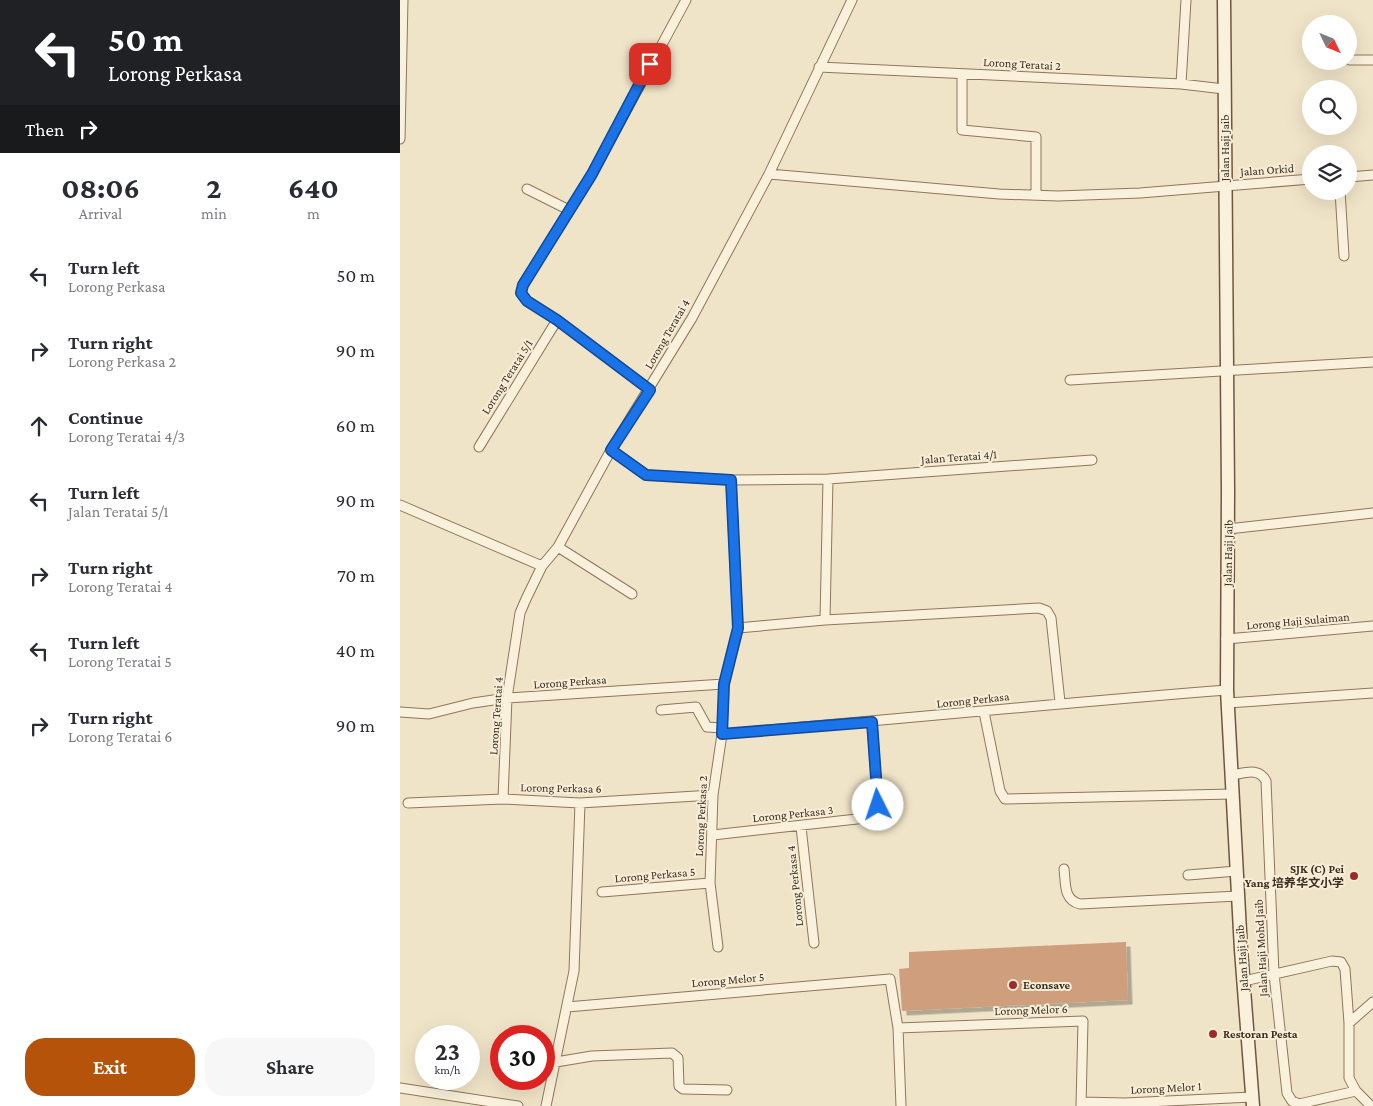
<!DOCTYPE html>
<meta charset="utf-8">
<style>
body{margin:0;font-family:"Crimson Pro","Noto Sans SC",serif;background:#f7f7f7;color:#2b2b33;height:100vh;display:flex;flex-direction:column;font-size:19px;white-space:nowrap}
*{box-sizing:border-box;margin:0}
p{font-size:16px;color:#7c7c81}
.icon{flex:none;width:28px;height:28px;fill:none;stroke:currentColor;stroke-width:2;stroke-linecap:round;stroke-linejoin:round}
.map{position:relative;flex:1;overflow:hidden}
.side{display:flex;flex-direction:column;background:#fff;width:400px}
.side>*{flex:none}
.banner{background:#202124;color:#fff;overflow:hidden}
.needle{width:32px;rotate:133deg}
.controls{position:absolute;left:902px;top:15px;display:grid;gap:10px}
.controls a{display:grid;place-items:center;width:55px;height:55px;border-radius:50%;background:#fff;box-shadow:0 5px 20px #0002;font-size:25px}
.speed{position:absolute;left:15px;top:1025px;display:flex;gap:10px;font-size:25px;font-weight:700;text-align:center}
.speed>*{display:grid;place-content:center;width:65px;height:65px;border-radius:50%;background:#fff;box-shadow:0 5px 20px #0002;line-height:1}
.speed small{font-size:12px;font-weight:400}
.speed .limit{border:8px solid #d22;background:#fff;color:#111}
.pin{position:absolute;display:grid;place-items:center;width:42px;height:42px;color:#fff;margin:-21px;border-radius:10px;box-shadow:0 2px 8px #0006}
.me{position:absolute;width:55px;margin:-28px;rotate:356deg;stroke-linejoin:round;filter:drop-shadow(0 0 4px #0008)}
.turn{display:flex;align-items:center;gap:18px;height:105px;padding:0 25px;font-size:22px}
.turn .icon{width:65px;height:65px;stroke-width:2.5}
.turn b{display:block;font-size:35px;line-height:42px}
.then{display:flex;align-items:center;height:48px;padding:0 25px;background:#0003;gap:10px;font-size:19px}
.eta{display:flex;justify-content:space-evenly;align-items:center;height:85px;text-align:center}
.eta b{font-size:30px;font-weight:700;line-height:35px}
.button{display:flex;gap:10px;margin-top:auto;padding:10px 25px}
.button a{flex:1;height:58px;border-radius:20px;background:#b45309;color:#fff;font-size:20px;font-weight:700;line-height:58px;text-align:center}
.button a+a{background:#f7f7f7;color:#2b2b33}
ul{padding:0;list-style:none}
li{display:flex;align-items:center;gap:15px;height:75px;padding:0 25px}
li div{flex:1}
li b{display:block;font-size:19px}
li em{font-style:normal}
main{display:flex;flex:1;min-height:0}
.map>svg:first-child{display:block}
</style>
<main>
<section class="side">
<div class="banner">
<div class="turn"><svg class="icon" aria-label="left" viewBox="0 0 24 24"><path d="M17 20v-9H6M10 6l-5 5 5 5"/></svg><div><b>50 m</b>Lorong Perkasa</div></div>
<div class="then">Then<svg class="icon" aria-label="right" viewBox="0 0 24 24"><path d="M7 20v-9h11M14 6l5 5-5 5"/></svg></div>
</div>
<div class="eta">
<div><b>08:06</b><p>Arrival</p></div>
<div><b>2</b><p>min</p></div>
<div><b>640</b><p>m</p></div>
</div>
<ul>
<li><svg class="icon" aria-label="left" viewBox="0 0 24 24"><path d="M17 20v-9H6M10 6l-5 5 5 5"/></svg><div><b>Turn left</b><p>Lorong Perkasa</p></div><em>50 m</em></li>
<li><svg class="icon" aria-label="right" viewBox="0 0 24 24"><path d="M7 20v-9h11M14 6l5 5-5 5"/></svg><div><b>Turn right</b><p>Lorong Perkasa 2</p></div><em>90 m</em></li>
<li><svg class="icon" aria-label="ahead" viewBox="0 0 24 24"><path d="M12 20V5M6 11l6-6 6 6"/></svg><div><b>Continue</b><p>Lorong Teratai 4/3</p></div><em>60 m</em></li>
<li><svg class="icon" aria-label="left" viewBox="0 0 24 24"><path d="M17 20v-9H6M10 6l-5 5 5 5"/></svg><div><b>Turn left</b><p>Jalan Teratai 5/1</p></div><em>90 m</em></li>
<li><svg class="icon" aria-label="right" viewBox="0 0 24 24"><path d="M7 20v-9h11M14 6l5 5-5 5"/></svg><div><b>Turn right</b><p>Lorong Teratai 4</p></div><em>70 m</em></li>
<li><svg class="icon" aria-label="left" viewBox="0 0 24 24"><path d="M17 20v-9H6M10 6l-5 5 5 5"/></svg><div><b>Turn left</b><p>Lorong Teratai 5</p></div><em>40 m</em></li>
<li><svg class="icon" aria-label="right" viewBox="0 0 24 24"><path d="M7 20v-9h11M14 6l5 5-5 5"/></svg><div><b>Turn right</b><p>Lorong Teratai 6</p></div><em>90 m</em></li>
</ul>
<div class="button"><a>Exit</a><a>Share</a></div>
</section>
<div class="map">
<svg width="973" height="1106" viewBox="0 0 973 1106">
<defs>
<filter id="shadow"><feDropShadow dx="4.5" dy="4.5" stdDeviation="0" flood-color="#0004"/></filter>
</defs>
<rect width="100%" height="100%" fill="#f0e4c8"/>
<!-- building -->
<path fill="#cf9f7d" filter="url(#shadow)" d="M726 942 728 1000 502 1011 499 969 509 968V952Z"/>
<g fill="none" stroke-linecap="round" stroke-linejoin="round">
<defs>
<path id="street" d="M950 60H973
M419 67 781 84 824 89
M562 74V130L636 137V195
M781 84 786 0
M0 139 3 0
M369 174 599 194 658 196 740 193 911 179
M949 177 973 175
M127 189 169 210
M940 191 944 256
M670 380 973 362
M250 390 157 320 127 301 121 293 123 285 192 174 286 0
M79 447 157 320
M211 450 246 475 331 480 428 479 692 460
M0 505 142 566
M828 529 973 513
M158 547 232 594
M425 620 428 479
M338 628 425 620 639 608 647 611 651 618 660 702
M826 639 973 626
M828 703 973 693
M261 710 296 707 307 727 322 728
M0 712 29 714 73 703 107 698 324 684
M584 712 600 791 605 799 833 794
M322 734C491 720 659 703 827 690
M832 775C845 773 859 767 866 781L874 974 887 1093 892 1101 899 1104 956 1091
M103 799 107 698 120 613 126 599 142 566 158 547 211 450 292 318 369 174 452 0
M8 803 103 799 180 803 313 795
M401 827 414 943
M313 835 466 818 474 813 478 805 472 722
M664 869C666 883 663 900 680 904L838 896
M788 875 837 871
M202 892 310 883
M318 947 310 883 313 795 322 734 324 684 338 628 331 480
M844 981 932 961 941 962 945 969 949 1023V1078L956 1091 971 1106
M167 1007 490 979 498 1028 501 1106
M949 1023 973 1002
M498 1028 683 1021 681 1106
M156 1062 192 1056 272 1053 278 1058 279 1086 283 1089 327 1090
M0 1088 118 1106
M682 1102 725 1103 852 1097
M146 1106 174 971 180 803"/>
<path id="secondary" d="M824 0 828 491 827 690 841 950 853 1106"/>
</defs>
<!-- street casing -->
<use href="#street" stroke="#8d765c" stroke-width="11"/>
<!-- secondary casing -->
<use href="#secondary" stroke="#6f573f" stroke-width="15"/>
<!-- street -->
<use href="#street" stroke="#faf1dc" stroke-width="9"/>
<!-- secondary -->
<use href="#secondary" stroke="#faf1dc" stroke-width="12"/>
</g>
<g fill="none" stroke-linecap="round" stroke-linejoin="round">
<defs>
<path id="route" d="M250 64 192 174 123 285 121 293 127 301 157 320 250 390 211 450 246 475 331 480 338 628 324 684 322 734 472 722 478 805"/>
</defs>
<!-- route casing -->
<use href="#route" stroke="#114b97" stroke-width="12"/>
<!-- route -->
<use href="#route" stroke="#1a73e8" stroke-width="9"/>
</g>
<!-- markers -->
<g fill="#9e2a2b" stroke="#f7eed8" stroke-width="2">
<circle cx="954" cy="876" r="5"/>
<circle cx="613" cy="985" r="5"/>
<circle cx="813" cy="1034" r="5"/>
</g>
<g text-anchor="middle" stroke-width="4" stroke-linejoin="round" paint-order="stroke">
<!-- street labels -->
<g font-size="12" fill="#3d2e20" stroke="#f7eed8">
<text transform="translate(622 64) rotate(3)" y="4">Lorong Teratai 2</text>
<text transform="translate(825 148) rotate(-90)" y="4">Jalan Haji Jaib</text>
<text transform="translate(867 170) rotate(-4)" y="4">Jalan Orkid</text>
<text transform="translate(267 334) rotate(-60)" y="4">Lorong Teratai 4</text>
<text transform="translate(107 377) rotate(-58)" y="4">Lorong Teratai 5/1</text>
<text transform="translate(559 457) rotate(-4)" y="4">Jalan Teratai 4/1</text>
<text transform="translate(828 553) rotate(-89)" y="4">Jalan Haji Jaib</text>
<text transform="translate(898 621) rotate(-5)" y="4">Lorong Haji Sulaiman</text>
<text transform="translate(170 682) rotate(-4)" y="4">Lorong Perkasa</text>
<text transform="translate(573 700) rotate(-6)" y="4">Lorong Perkasa</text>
<text transform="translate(96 716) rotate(-86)" y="4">Lorong Teratai 4</text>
<text transform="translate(161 788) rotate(1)" y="4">Lorong Perkasa 6</text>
<text transform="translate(393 814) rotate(-6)" y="4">Lorong Perkasa 3</text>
<text transform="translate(301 816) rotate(-87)" y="4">Lorong Perkasa 2</text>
<text transform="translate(255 875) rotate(-5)" y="4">Lorong Perkasa 5</text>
<text transform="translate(395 886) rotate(-96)" y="4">Lorong Perkasa 4</text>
<text transform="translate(861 948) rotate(-93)" y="4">Jalan Haji Mohd Jaib</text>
<text transform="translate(842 958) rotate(-94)" y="4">Jalan Haji Jaib</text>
<text transform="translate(328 980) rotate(-5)" y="4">Lorong Melor 5</text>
<text transform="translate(631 1010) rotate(-2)" y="4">Lorong Melor 6</text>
<text transform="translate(766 1088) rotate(-3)" y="4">Lorong Melor 1</text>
</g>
<!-- poi labels -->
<g font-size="12" font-weight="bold" fill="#3d2e20" stroke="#f7eed8" text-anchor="start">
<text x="944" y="873" text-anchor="end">SJK (C) Pei<tspan x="944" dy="14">Yang 培养华文小学</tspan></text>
<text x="623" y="989">Econsave</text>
<text x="823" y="1038">Restoran Pesta</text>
</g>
</g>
</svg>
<div class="controls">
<a><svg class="needle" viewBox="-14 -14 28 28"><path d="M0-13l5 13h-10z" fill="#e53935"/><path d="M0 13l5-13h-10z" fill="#7c7c81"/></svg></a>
<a><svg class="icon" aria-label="search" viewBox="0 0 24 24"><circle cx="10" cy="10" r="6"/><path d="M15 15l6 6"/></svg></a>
<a><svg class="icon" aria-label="layers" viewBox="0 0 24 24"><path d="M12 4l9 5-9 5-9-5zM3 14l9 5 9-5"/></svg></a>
</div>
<div class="speed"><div>23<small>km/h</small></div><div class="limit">30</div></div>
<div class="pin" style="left:250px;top:64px;background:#d93025"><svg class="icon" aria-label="arrive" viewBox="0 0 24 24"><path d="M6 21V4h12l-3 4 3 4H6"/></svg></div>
<svg class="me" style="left:478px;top:805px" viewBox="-20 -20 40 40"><circle r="19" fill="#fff"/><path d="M0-13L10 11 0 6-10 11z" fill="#1a73e8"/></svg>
</div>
</main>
